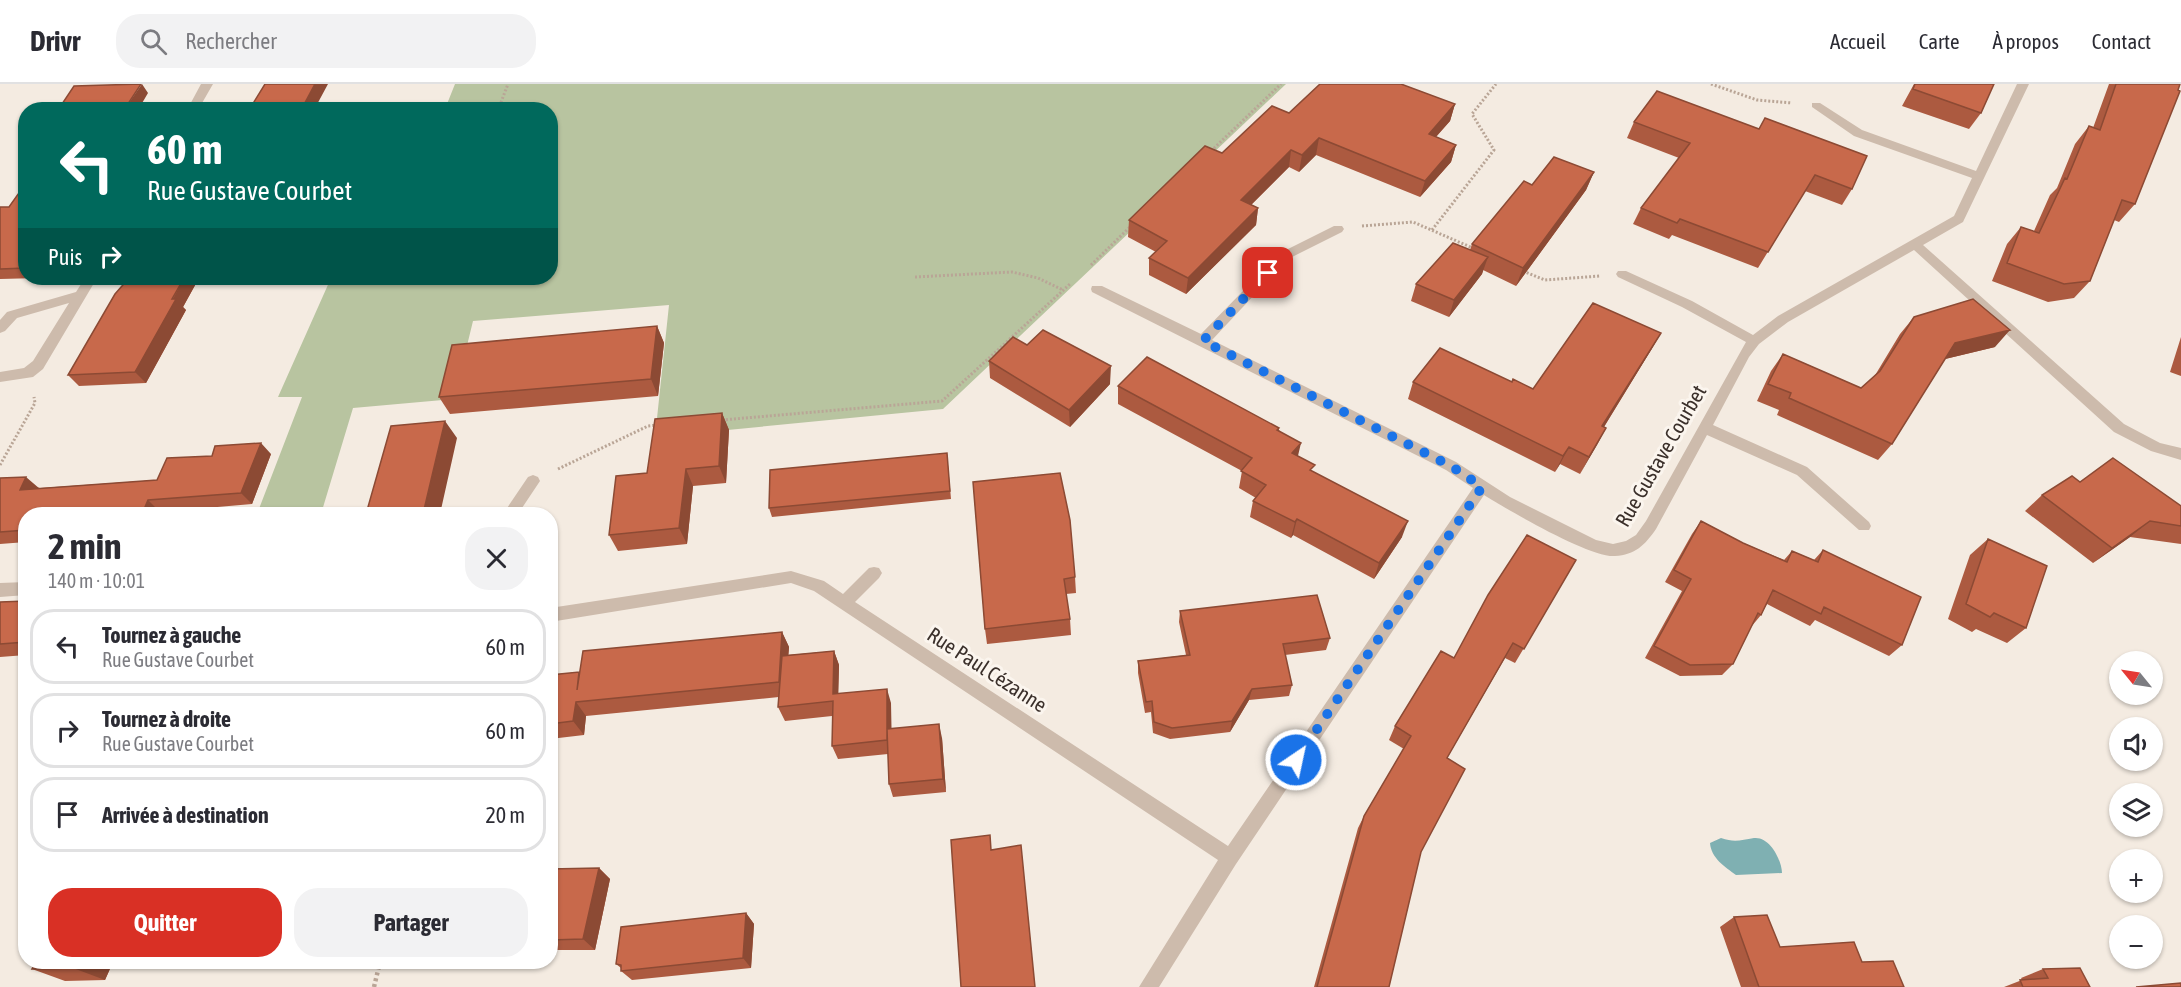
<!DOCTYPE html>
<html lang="fr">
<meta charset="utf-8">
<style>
body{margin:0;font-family:"Asap Condensed",sans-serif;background:#f2f2f3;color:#2b2b33;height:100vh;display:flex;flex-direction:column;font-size:22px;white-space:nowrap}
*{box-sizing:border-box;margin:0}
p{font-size:20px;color:#7c7c81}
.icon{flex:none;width:33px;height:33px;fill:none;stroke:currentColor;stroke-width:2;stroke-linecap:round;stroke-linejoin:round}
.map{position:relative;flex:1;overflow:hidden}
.side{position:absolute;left:18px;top:423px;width:540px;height:462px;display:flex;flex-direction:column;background:#fff;border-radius:24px;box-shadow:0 2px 4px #0004}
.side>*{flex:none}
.banner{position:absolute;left:18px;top:18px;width:540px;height:183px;border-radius:24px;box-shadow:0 2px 4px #0004;background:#00695c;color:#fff;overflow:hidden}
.needle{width:39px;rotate:300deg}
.fabs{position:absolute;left:2109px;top:567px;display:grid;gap:12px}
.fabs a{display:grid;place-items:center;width:54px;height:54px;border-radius:50%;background:#fff;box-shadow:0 2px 4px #0004;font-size:30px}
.pin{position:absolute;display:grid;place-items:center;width:51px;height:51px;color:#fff;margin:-26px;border-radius:12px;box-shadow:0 3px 9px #0006}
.me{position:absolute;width:66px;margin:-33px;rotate:34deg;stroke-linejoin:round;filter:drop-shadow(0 0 4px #0008)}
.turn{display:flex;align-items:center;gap:21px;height:126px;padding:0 30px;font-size:27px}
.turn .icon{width:78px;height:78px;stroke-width:2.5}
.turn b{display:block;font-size:42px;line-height:51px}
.then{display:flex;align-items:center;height:57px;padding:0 30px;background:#0003;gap:12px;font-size:22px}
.round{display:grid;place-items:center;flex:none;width:63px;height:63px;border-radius:24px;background:#f2f2f3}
.head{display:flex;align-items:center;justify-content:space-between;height:102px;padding:0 30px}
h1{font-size:36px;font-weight:700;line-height:45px}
.action{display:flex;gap:12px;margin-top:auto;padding:12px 30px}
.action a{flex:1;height:69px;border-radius:24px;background:#d93025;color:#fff;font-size:24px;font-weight:700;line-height:69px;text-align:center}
.action a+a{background:#f2f2f3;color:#2b2b33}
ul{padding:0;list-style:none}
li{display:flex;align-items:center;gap:18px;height:75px;margin:0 12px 9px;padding:0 18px;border:3px solid #e1e1e2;border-radius:24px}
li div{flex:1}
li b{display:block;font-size:22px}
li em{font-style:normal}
header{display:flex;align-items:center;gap:36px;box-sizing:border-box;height:84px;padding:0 30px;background:#fff;border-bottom:2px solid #e1e1e2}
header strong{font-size:28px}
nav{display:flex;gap:33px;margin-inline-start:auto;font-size:21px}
.search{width:420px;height:54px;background:#f2f2f3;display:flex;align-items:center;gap:15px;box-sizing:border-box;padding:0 21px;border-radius:24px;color:#7c7c81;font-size:22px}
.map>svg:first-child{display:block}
</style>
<header>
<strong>Drivr</strong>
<div class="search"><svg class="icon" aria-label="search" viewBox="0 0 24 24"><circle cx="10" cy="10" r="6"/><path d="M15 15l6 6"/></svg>Rechercher</div>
<nav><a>Accueil</a><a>Carte</a><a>À propos</a><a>Contact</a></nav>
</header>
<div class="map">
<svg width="2181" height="903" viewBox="0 0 2181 903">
<rect width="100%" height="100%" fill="#f4ebe1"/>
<!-- green -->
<path fill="#b8c4a0" d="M455 0H1286L943 325 655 353 669 221 473 237 454 315 353 324 321 430H257L302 313H278L331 194H550V26L445 25Z"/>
<!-- water -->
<path fill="#7fb0b2" d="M1721 754C1735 759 1741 756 1754 754 1770 752 1782 777 1782 789L1736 791C1725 783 1711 774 1710 759Z"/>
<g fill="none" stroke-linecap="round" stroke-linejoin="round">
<!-- path-far1 -->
<path stroke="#b9a596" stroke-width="3" stroke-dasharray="2 2" stroke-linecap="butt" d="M1711 0 1757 16 1792 19
M498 26 508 0
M1211 67 1281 0
M1362 142 1413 138 1475 165
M1432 146 1494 66 1472 30 1496 0
M1091 181 1131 142
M1523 187 1545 196 1600 192
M915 193 1012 188 1038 194 1063 206
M722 336 942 317 1070 200
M0 381 35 319 34 313
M558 385 648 342 658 341"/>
<!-- path -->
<path stroke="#b9a596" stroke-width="4.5" stroke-dasharray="3 3" stroke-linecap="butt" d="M374 903 380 878"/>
<!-- street -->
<path fill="#cdbbac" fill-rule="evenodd" d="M201 0H213L198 26H187Z
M2017 0H2029L1963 138 1923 161 2124 340 2160 359 2181 364V376L2151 367 2114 348 1914 166 1788 238 1759 260 1749 273 1713 341 1807 383 1869 438 1871 442 1869 446H1859L1797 391 1707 351 1656 445C1645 461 1635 471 1615 472 1590 474 1508 426 1484 411L1236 780 1159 903H1139L1218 776 814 507 791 499 550 538V524L791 487 824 497 843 510 869 484 874 483 879 484 882 489 879 494 855 518 1228 762 1473 404 1446 386 1092 208 1091 205 1092 202H1102L1201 250 1280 169 1334 142H1342L1344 145 1342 148 1288 175 1212 256 1456 378 1510 413 1596 456 1613 460 1626 457 1636 451 1646 437 1746 258 1682 223 1618 193 1616 190 1618 187H1626L1692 217 1753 251 1778 232 1954 132 1972 94 1854 52 1812 23V19H1820L1862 46 1976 87Z
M85 194H97L43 285 33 293 0 298V288L24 284 33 277 69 219 17 234 5 247 0 249V236L7 228 76 208Z
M533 391 538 393 540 397 518 430H503L528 393Z
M26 498V511L0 513V499Z"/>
</g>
<!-- wall -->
<path fill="#ac5a40" d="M1914 0H1994L1981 29 1969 45 1902 22Z
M2109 0H2180L2135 120 2119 138 2114 136 2090 197 2074 214 2048 218 1992 197 2007 160 2021 143 2034 147 2050 111 2057 104 2075 60 2089 42 2093 44Z
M1657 7 1852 105 1842 121 1805 107 1758 184 1672 151 1669 155 1633 140 1641 124 1679 74 1627 54 1634 38Z
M1455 20 1450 37 1436 53 1456 61 1451 78 1420 113 1316 71 1299 88 1289 83 1251 121 1258 124 1256 141 1186 210 1149 191V174L1156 168 1128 153 1129 136 1222 69 1289 29Z
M1594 88 1586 106 1516 202 1483 186 1482 190 1449 233 1411 217 1416 200 1470 166 1472 160 1532 101Z
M26 99V194H39L0 195V123H9Z
M129 194H199L183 223 186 226 146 299 79 302 68 291Z
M1914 233 1995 263 1945 275 1892 360 1878 376 1777 331 1779 326 1757 317 1771 287 1783 270 1861 304 1874 293 1900 250Z
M657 242 664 259 658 312 450 330 439 313Z
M1661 249 1651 266 1604 343 1606 344 1580 390 1560 380 1555 388 1408 315 1413 298H1512L1533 305Z
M2181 253V292L2170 288Z
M1027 261 1110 300 1070 343 990 294 989 277Z
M1118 302 1279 344V346L1298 372 1313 388 1402 453 1374 495 1293 451 1291 454 1250 433 1253 417 1256 414 1239 404 1242 387 1118 320Z
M722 329 729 346 726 399 693 402 687 460 618 467 609 451 647 389Z
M947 369 951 415 772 433 769 424Z
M271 370 252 420 160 428 26 430V458L0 460V394L40 404 157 396Z
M973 398 1075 493 1076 509 1066 510 1070 535 1071 551 987 560 985 545Z
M2080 398 2181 422V460L2130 453 2093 479 2025 427 2042 411Z
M1701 437 1743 459 1784 476 1792 467 1814 476 1823 466 1902 561 1889 572 1815 536 1810 542 1767 520 1761 531 1751 543 1733 580 1722 591 1680 592 1645 574 1682 507 1665 498 1692 450Z
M1988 455 2026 544 2007 559 1976 545 1972 548 1948 535 1970 471Z
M1576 476 1515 579 1505 574 1447 674 1421 768 1389 903H1314L1358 744 1364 732 1404 665 1389 656 1395 642 1454 574Z
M26 517V571L0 573V518Z
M1180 527 1330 554 1326 566 1285 571 1292 601 1289 612 1249 616 1230 648 1170 655 1153 649 1151 628 1145 629 1138 589V577L1186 571 1179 538Z
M782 548 789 563 788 571 834 567 839 581 838 609 891 619V645L942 654 946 708 893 713 889 700 888 670 838 675 832 662V632L785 637 778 623 779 613 586 632 584 651 550 655V591L579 588Z
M599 784 610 795 595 866H550V785Z
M746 829 754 840 751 884 632 896 621 887V884L616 880Z
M1734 833 1780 863 1862 878 1904 903H1741L1720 843Z
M113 878 105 896 65 897 32 885Z
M2043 885 2090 903H2004L2022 896 2021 894Z"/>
<!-- shaded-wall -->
<path fill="#8c4a34" d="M142 0 148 9 138 26H124Z
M315 0H328L314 26H301Z
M1455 20 1450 37 1424 66 1429 50Z
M1319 54 1316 71 1299 88 1302 71Z
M1456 61 1451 78 1420 113 1425 97Z
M1291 66 1289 83 1239 133 1241 116Z
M1594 88 1586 106 1516 202 1523 184Z
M1258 124 1256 141 1186 210 1188 194Z
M1488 173 1482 190 1449 233 1454 216Z
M184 194H199L183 223 186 226 146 299 135 288Z
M657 242 664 259 658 312 651 295Z
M2010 246 1995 263 1941 276 1955 259Z
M1661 249 1651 266 1594 359 1602 342Z
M1111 282 1110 300 1070 343 1069 326Z
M722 329 729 346 726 399 719 382Z
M445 337 457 354 440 430H423Z
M1606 344 1597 361 1580 390 1589 373Z
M261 359 271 370 252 420 241 409Z
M1301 359 1297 376 1292 369Z
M1569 363 1560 380 1555 388 1563 372Z
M686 385 693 402 687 460 679 444Z
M26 393 40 405 20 406Z
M148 416 160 428 159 430H142Z
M1297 435 1293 451 1291 454 1295 438Z
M1408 437 1402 453 1374 495 1379 479Z
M2150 437 2130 453 2093 479 2112 464Z
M782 548 789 563 786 612 779 598Z
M834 567 839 581 838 624 833 610Z
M887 605 891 619 892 669 887 656Z
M1252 605 1249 616 1230 648 1232 637Z
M576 618 586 632 584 651 573 637Z
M939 640 942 654 946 708 943 695Z
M599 784 610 795 595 866 583 855Z
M746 829 754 840 751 884 743 874Z
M76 878H113L105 896 73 884Z"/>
<!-- building -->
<path fill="#c8694b" stroke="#8c4a34" stroke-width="1.5" d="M141 0 124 26H58L74 2Z
M265 0H315L301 26H249Z
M1320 0H1401L1455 20 1429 50 1456 61 1425 97 1319 54 1302 71 1291 66 1241 116 1258 124 1188 194 1149 174 1167 157 1129 136 1205 62 1222 69 1272 22 1289 29Z
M1915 0H1994L1981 29 1913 5Z
M2116 0H2180L2178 6 2180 7 2135 120 2122 116 2090 197 2064 200 2007 179 2021 143 2039 149 2065 94 2067 95 2089 42 2100 46Z
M1657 7 1759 45 1765 34 1867 72 1852 105 1815 91 1768 168 1680 135 1677 139 1641 124 1690 59 1634 38Z
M1554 73 1594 88 1523 184 1472 160 1524 97 1532 101Z
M26 99V184L0 185V123H9Z
M1453 159 1488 173 1454 216 1416 200Z
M129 194H184L172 215H176L135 288 68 291 115 210Z
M1973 215 2010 246 1955 259 1892 360 1789 314 1791 309 1768 300 1783 270 1861 304 1880 287 1914 233Z
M1593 219 1661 249 1602 342 1606 344 1589 373 1569 363 1563 372 1413 298 1440 264 1512 298 1513 295 1533 305Z
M657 242 651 295 439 313 452 261Z
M1043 246 1111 282 1069 326 989 277 1013 253 1027 261Z
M1147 273 1279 344 1277 346 1301 359 1292 369 1315 381 1310 386 1408 437 1379 479 1297 435 1295 438 1253 417 1266 401 1241 387 1252 374 1118 302Z
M722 329 719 382 686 385 679 444 609 451 616 392 647 389 655 335Z
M445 337 423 430H366L391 342Z
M261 359 241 409 148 416 142 430H26V446L0 448V394L26 393 20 406 157 396 167 374 212 372 215 362Z
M947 369 950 407 769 424 770 386Z
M2113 374 2181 422V442L2150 437 2112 464 2042 411 2072 392 2080 398Z
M1060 389 1070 436 1075 493 1064 495 1070 535 985 545 973 398Z
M1701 437 1743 459 1787 478 1792 467 1818 478 1823 466 1921 513 1902 561 1824 523 1821 530 1773 506 1761 531 1758 529 1733 580 1690 581 1654 562 1691 495 1674 486Z
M1527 451 1576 476 1524 565 1513 559 1447 674 1465 685 1421 768 1389 903H1317L1364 732 1411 652 1395 642 1441 567 1454 574 1488 511Z
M1988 455 2047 482 2026 544 1994 529 1990 533 1966 520Z
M1317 511 1330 554 1283 560 1292 601 1252 605 1232 637 1172 644 1154 638 1152 617 1146 618 1138 577 1190 571 1180 527Z
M26 517V558L0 560V518Z
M782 548 779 598 576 618 573 637 550 640V591L579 588 577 606 583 567Z
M834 567 833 610 887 605V656L832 662 833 617 778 623 782 572Z
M939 640 943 695 889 700 887 645Z
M990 751 991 766 1021 761 1035 903H961L951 756Z
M599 784 583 855 550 856V785Z
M746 829 743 874 621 887V881L616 880 621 843Z
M1767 831 1780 863 1854 858 1862 878 1893 877 1904 903H1759L1734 833Z
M36 878H76L73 884 32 885Z
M2080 884 2090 903H2023L2020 896 2048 894 2043 885Z
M2181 899V903H2136Z"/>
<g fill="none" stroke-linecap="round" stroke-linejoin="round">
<!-- route -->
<path stroke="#1a73e8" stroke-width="10" stroke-dasharray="0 18" d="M1268 189 1203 257 1451 382 1482 403 1296 676"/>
</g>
<g text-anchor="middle" stroke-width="6" stroke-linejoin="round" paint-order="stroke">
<!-- street labels -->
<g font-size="21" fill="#3b302b" stroke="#fbf5ee">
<text transform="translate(1661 372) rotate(-60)" y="7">Rue Gustave Courbet</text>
<text transform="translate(987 586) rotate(33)" y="7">Rue Paul Cézanne</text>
</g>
</g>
</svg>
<div class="fabs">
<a><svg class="needle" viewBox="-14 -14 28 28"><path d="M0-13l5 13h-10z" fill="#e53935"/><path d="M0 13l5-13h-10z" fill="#7c7c81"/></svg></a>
<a><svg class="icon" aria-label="sound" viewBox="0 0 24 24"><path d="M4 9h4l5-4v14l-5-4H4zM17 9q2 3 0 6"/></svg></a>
<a><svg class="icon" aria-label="layers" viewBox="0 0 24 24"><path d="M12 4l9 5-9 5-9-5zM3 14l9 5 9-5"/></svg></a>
<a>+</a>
<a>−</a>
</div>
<div class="pin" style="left:1268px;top:189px;background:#d93025"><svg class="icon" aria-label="arrive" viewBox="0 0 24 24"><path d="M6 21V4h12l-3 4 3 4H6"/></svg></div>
<svg class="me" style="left:1296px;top:676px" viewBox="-20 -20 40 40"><circle r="17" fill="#1a73e8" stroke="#fff" stroke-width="3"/><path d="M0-11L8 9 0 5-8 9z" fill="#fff"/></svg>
<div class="banner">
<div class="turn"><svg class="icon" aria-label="left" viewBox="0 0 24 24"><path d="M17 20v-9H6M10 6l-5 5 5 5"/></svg><div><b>60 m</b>Rue Gustave Courbet</div></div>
<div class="then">Puis<svg class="icon" aria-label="right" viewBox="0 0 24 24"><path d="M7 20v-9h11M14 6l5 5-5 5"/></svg></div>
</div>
<section class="side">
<div class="head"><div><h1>2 min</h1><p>140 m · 10:01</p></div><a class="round"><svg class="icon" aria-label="close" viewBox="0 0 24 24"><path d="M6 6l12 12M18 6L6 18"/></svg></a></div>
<ul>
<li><svg class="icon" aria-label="left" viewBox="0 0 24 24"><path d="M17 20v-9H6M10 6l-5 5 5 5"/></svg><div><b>Tournez à gauche</b><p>Rue Gustave Courbet</p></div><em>60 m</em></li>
<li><svg class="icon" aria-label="right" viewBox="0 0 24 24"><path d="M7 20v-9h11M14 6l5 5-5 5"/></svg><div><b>Tournez à droite</b><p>Rue Gustave Courbet</p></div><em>60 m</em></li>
<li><svg class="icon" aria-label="arrive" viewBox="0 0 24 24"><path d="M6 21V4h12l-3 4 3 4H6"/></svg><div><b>Arrivée à destination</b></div><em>20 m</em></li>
</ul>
<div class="action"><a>Quitter</a><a>Partager</a></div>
</section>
</div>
